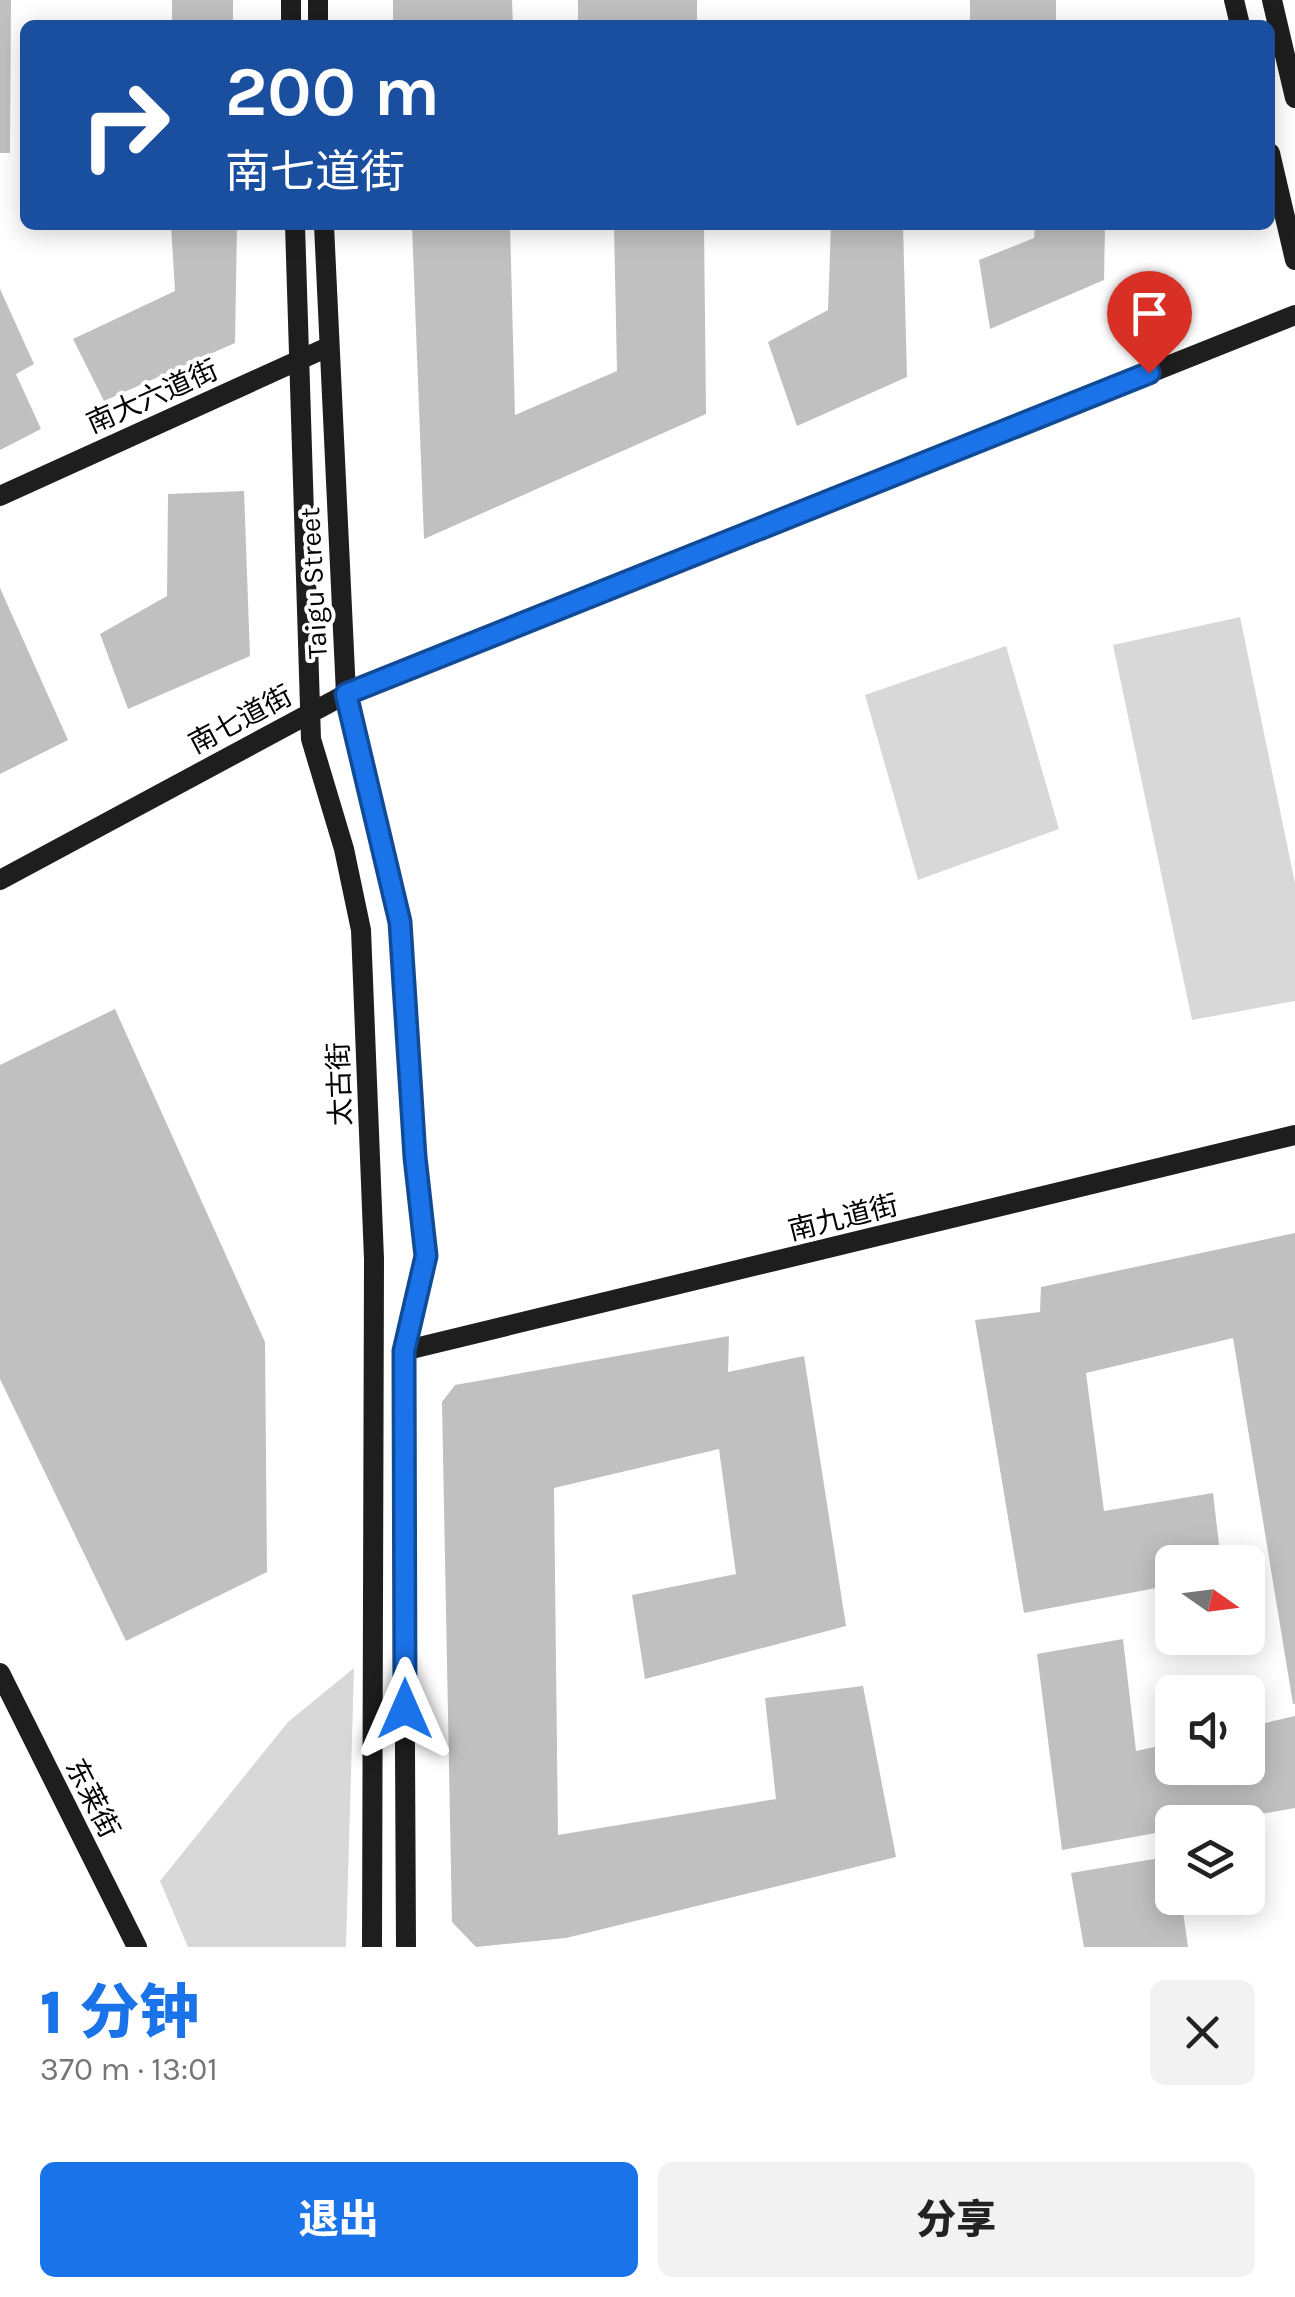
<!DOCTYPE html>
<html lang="zh">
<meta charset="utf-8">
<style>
body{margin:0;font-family:Karla,"Noto Sans SC",sans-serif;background:#f2f2f2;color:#222;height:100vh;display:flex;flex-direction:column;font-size:38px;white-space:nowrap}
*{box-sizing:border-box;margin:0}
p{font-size:32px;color:#767676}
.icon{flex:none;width:55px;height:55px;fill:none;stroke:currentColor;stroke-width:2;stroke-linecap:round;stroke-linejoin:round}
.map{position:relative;height:1947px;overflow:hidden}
.side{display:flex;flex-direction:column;background:#fff;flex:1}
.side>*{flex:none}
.top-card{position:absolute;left:20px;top:20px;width:1255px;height:210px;border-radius:15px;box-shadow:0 5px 25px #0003;background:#1a4fa0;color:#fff;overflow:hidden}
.needle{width:65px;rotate:104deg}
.tools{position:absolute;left:1155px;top:1545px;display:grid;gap:20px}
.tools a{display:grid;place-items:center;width:110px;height:110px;border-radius:15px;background:#fff;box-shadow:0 5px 25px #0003;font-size:50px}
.pin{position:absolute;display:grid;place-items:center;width:85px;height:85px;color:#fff;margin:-102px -42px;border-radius:50% 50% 50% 0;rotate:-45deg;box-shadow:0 0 10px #0007}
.pin .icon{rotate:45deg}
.me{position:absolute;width:110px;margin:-55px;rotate:0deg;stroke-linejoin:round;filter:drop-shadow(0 0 8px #0008)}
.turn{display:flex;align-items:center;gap:35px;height:210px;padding:0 40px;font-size:45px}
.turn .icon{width:130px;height:130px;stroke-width:2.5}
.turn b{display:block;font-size:70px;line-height:85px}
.round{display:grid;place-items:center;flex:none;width:105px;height:105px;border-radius:15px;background:#f2f2f2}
.headline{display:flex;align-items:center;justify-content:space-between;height:170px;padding:0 40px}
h1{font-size:60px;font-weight:800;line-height:75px;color:#1a73e8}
.button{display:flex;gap:20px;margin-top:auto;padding:20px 40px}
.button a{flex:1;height:115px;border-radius:15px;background:#1a73e8;color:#fff;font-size:40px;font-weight:800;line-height:115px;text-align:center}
.button a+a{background:#f2f2f2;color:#222}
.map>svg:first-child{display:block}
</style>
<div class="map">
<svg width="1295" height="1947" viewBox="0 0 1295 1947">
<rect width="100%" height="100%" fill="#fff"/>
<!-- green -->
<path fill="#d8d8d8" d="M1240 617 1295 883V1001L1192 1020 1113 645Z
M1006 646 1059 829 918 880 865 695Z
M354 1668 346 1947H188L160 1881 288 1722Z"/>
<!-- building -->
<path fill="#c0c0c0" d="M0 0H11L10 153H0Z
M172 0H233V25H172Z
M393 0H512L513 25H393Z
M578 0H697V25H578Z
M970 0H1056V25H970Z
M171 225H237L235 343 104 401 73 339 175 291Z
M412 225H510L515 415 617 371 614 225H704L706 414 424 539Z
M831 225H903L907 377 797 426 768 342 828 310Z
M1035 225H1105L1104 280 990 329 979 260 1034 238Z
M0 289 34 364 16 374 41 429 0 450Z
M244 491 250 656 128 709 100 634 167 596 168 494Z
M0 588 68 740 0 774Z
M115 1009 265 1342 267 1572 126 1641 0 1379V1065Z
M1295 1233V1704H1293L1233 1338 1086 1373 1104 1511 1213 1493 1221 1562H1172V1585L1024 1613 975 1320 1040 1312 1041 1287Z
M729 1336 728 1372 804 1356 846 1626 645 1679 632 1595 736 1574 719 1449 554 1488 558 1835 776 1799 765 1698 863 1686 896 1857 566 1938 476 1947 452 1922 442 1402 455 1385Z
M1123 1639 1136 1751 1172 1743V1768H1248V1727L1295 1716V1808L1216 1822H1172V1830L1062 1850 1037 1654Z
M1172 1856V1898H1181L1188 1947H1084L1071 1873Z"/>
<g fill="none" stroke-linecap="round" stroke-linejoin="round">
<!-- secondary -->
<path stroke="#1e1e1e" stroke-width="20" d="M291 0V25
M318 0V25
M1234 0 1240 25
M1272 0 1295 98
M1270 153 1295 260
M295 225 311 739 344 849 361 930 374 1259 372 1947
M324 225 346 694 400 922 415 1157 426 1256 403 1351 406 1947
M0 496 328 347
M0 880 346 694 1295 315
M403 1351 1295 1135
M0 1673 137 1947"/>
</g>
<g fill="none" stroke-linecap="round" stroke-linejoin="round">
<defs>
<path id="route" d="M405 1709 404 1351 426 1256 415 1157 400 922 346 694 1149 373"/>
</defs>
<!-- route casing -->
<use href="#route" stroke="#114b97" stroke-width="25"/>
<!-- route -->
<use href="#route" stroke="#1a73e8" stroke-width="18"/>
</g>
<g text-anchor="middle" stroke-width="8" stroke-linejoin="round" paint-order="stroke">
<!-- street labels -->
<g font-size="28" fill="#000" stroke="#fff">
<text transform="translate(152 396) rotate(-24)" y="10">南大六道街</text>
<text transform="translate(313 583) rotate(-93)" y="10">Taigu Street</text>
<text transform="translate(240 719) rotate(-28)" y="10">南七道街</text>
<text transform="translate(339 1084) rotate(-92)" y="10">太古街</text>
<text transform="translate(843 1217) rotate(-14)" y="10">南九道街</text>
<text transform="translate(93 1798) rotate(63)" y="10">东莱街</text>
</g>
</g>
</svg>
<div class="tools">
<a><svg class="needle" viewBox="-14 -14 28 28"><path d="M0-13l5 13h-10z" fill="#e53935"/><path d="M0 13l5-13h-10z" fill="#767676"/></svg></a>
<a><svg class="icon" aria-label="sound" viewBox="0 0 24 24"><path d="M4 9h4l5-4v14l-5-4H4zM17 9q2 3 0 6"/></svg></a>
<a><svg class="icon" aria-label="layers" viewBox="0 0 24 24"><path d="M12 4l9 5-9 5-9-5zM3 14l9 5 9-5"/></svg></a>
</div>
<div class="pin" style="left:1149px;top:373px;background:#d93025"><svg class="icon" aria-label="arrive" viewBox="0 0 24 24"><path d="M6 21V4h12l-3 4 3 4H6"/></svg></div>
<svg class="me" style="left:405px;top:1709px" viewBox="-20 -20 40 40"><path d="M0-17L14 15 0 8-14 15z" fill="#1a73e8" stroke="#fff" stroke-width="4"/></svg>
<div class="top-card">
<div class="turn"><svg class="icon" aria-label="right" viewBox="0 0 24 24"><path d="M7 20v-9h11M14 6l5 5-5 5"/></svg><div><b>200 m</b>南七道街</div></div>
</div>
</div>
<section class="side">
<div class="headline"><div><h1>1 分钟</h1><p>370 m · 13:01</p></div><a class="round"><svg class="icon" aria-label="close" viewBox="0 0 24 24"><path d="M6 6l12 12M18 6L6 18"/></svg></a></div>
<div class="button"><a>退出</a><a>分享</a></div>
</section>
